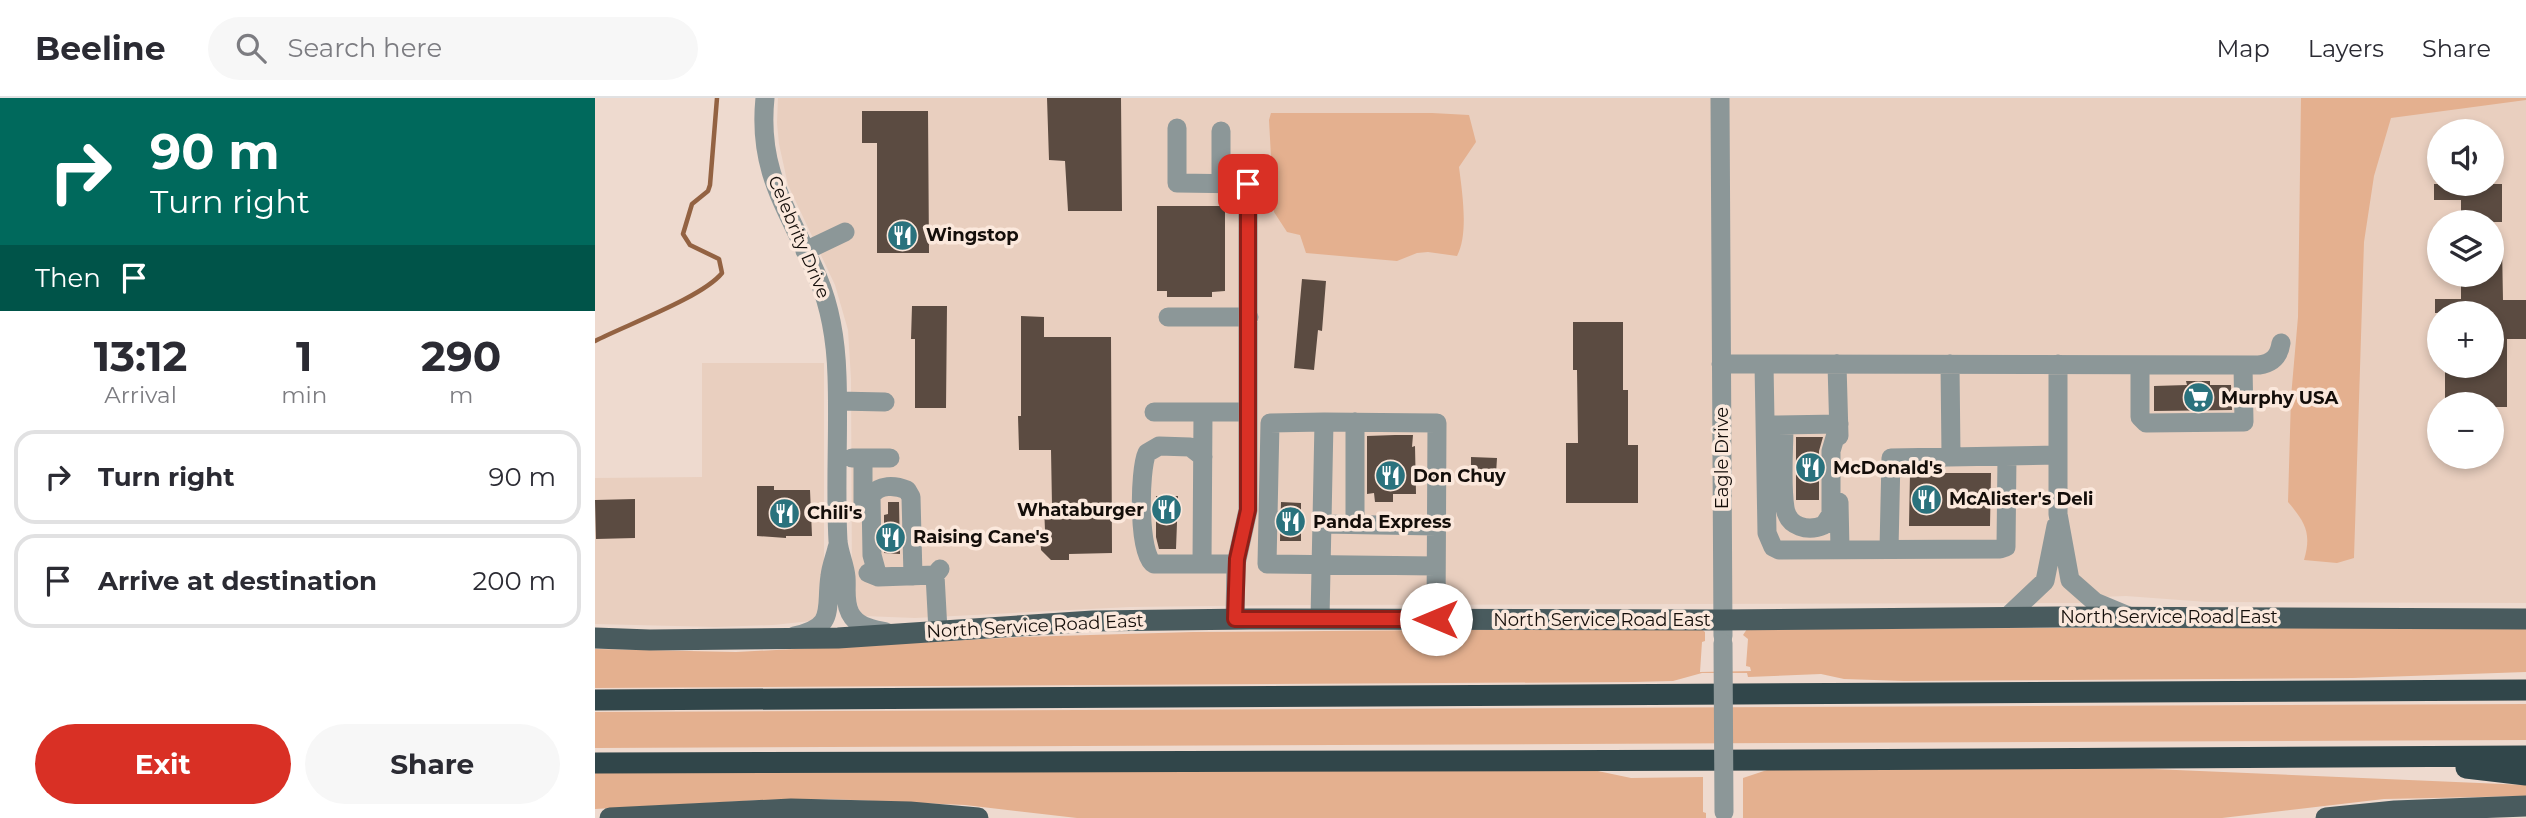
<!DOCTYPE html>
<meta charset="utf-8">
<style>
body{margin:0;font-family:Montserrat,sans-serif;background:#f7f7f7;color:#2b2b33;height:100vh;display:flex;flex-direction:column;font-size:26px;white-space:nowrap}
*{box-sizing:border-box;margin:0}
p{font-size:23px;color:#7c7c81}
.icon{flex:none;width:38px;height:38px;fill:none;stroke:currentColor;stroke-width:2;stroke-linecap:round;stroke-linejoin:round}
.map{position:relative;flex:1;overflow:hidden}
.side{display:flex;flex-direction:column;background:#fff;width:595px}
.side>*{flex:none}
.guide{background:#00695c;color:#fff;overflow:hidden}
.tools{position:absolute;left:1832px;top:21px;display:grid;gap:14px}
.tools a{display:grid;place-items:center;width:77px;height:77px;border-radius:50%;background:#fff;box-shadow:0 4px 10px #0003;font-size:35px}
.pin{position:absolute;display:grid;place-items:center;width:60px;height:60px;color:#fff;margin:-30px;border-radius:14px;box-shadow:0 4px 10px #0006}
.me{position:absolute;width:77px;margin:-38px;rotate:270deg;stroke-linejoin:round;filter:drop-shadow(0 0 5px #0008)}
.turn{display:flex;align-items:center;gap:24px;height:147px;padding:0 35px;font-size:32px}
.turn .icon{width:91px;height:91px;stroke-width:2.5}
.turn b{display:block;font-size:49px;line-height:60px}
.then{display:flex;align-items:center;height:66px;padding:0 35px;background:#0003;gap:14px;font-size:26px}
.eta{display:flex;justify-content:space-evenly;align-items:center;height:119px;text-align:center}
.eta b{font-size:42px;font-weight:700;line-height:49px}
.cta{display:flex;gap:14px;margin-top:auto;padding:14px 35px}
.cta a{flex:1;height:80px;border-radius:42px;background:#d93025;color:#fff;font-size:28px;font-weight:700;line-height:80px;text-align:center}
.cta a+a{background:#f7f7f7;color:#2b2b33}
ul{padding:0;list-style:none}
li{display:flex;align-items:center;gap:21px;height:94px;margin:0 14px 10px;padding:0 21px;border:4px solid #e1e1e2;border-radius:21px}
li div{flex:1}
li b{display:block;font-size:26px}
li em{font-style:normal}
header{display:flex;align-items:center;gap:42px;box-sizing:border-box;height:98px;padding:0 35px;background:#fff;border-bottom:2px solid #e1e1e2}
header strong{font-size:33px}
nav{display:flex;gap:38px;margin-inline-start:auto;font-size:24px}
.search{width:490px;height:63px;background:#f7f7f7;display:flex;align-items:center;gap:18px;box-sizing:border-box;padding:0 24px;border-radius:38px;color:#7c7c81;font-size:26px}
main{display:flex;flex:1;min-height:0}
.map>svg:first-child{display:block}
</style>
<header>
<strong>Beeline</strong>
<div class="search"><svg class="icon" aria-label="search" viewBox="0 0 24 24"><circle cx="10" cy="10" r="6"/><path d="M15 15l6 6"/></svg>Search here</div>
<nav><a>Map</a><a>Layers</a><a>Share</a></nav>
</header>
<main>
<section class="side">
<div class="guide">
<div class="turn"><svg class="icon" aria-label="right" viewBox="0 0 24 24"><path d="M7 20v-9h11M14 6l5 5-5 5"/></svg><div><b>90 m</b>Turn right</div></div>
<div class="then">Then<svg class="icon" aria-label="arrive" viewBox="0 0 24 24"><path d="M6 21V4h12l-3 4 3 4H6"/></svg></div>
</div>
<div class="eta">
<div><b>13:12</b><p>Arrival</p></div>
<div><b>1</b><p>min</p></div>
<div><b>290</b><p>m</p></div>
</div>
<ul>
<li><svg class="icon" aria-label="right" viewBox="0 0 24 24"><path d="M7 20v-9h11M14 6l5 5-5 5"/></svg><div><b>Turn right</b></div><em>90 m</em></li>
<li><svg class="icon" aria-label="arrive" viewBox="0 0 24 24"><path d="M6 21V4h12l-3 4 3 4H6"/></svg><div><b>Arrive at destination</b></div><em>200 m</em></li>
</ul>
<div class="cta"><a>Exit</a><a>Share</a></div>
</section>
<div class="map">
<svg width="1931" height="720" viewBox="0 0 1931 720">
<rect width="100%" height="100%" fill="#eedacf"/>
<!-- built -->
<path fill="#e9cfbf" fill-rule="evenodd" d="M183 0H1931V505L1612 504 1531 498 1504 499 1486 505 699 507 535 509 320 520 269 518 265 516 257 489 256 281 253 232 240 187 193 87 184 46 182 25ZM1844 33H1897V86H1844ZM1844 124H1897V177H1844ZM1844 215H1897V268H1844ZM1844 306H1897V359H1844Z
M107 265H229V487L226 514 216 523 178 527 121 529 0 526V380L107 379Z"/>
<!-- green -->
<path fill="#e4b08f" d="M1706 0H1931V2L1796 20 1779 78 1769 144 1759 460 1742 465 1709 462C1717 435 1710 424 1693 404L1696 299 1703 219Z
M676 15H837L874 17 881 44 864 69C867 93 874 136 862 158L833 154 822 155 802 163 711 155 705 137 692 134 679 114 674 22Z
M1782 529 1931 531V574L1758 580 1309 583 1249 581 1226 576 1153 579 1152 575H1107L1078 583 1038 584 0 590V551L141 554 427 539 598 534 1105 530 1110 534V543L1107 544 1105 574 1156 573 1155 569 1151 568 1153 541 1148 537 1152 531Z
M1931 606V642L0 650V614Z
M1419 669 1558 671 1931 687V698L1789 701 1627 720H1148V680L1172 672Z
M998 672 1036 680 1108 679V714L1111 715V720H482L370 707 234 701 167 702 0 711V675Z"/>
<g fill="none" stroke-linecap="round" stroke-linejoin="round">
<!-- stream -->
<path stroke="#936242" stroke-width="4.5" d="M0 243C31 227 108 199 127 175L124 161 95 147 88 136 97 106 113 93 115 87 122 0"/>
</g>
<!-- building -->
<path fill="#5b4b41" d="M452 0H526L527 113H473L470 63 454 62Z
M267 13H333L334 155H282V45H267Z
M1839 86H1907V124H1866V102H1839Z
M562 108H630V193L617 194V199H572V193H562Z
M1897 148H1907L1908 202H1931V241H1912V309H1897V306H1850V268H1897V215H1840V201H1866V177H1897Z
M707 181 731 183 727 233 723 232 719 272 699 270Z
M317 208H352L351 310H320V241H316Z
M426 218 449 219V239H516L517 455 474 456V462H456L446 452 445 433 450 432 449 408H457L456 352H424L423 318H426Z
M978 224H1028V292H1033V347H1043V405H971V345H983L982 272H978Z
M1591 283H1615V287H1636L1637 312 1559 313V288L1592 287Z
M800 337H818L817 349 820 348 821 396H798V404H780L779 395 772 396V338Z
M1201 339H1228L1224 353V402H1201Z
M876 359 902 360 901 376 876 375Z
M1315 375H1396L1395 428H1314Z
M162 388H179V392H215L217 438H191V440L162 438Z
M561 398H583L581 451H564L561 439Z
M40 401V440L1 441 0 402Z
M293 404H304L305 456 289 455V417L293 416Z
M686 404 706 405V443H685Z"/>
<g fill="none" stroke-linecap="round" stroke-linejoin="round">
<!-- minor -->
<path stroke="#8c9798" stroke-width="19" d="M170 0C162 77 196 115 223 180 236 211 241 244 242 278 244 333 240 388 243 443 244 455 250 467 251 479 252 491 249 503 255 515 262 529 278 531 291 534
M1125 0 1128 538
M582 30V85L653 86V412L641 466 640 521
M626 85V33
M210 153 250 134
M573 219H654
M1126 266 1664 267C1677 265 1684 259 1686 245
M1169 266 1172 435 1178 449 1184 452 1405 451 1411 449 1412 358
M1242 266 1244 338
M1355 266 1356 358
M1463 266V416L1475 482 1500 504 1536 519
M1545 267V319L1551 325 1649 324 1648 267
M243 303 290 304
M559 314H653
M729 324 675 325 672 466 841 468
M1179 327 1244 326
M1189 327C1189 352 1186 385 1190 410 1193 429 1213 434 1229 427L1236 416V353L1244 326
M608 359 595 349 564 348 552 355C544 372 543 458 559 466H641
M257 360H295
M268 360V411
M1244 404 1245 451
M727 426 841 428
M760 426V324
M1294 451 1296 360 1463 357
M607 466 608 314
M273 475 283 479 340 477
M283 479 277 457 276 398C284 386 300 387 312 392L316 399 318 478
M1412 519 1450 483 1461 428
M725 521 729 324 842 325 841 521
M343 533 340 477 345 471
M199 538C242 529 230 511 235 478 236 468 240 459 242 450"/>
<!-- major -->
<path stroke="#495b5e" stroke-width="21" d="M0 540 55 542 243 540 498 523 654 521 1127 522 1464 519 1931 521
M15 720 196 711 315 714 383 720
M1731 720 1800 713 1931 708"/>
<!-- highway -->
<path stroke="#31464a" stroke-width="21" d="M0 602 1931 592
M0 665 1188 662 1931 658
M1871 670 1931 677"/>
<!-- minor-bridge -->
<path stroke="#8c9798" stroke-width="19" d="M1128 545 1129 714"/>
</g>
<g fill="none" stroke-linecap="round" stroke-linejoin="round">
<defs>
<path id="route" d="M653 86V412L642 461 640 521H841"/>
</defs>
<!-- route casing -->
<use href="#route" stroke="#8d1f18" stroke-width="18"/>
<!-- route -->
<use href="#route" stroke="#d93025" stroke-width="12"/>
</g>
<!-- icons -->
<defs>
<symbol id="restaurant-disc" viewBox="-11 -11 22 22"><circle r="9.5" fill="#2a727d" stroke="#fbe8dc"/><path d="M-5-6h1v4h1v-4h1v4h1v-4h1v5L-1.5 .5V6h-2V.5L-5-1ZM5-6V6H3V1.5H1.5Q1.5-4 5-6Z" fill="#fff"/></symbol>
<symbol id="supermarket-disc" viewBox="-11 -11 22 22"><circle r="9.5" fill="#2a727d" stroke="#fbe8dc"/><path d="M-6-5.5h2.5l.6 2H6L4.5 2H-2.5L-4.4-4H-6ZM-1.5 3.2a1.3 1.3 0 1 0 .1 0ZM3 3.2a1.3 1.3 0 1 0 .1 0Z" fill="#fff"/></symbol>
</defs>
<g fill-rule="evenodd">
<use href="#restaurant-disc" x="290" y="120" width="35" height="35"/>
<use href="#supermarket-disc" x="1586" y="282" width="35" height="35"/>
<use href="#restaurant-disc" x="1198" y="352" width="35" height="35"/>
<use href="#restaurant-disc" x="778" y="360" width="35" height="35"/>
<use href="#restaurant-disc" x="1314" y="384" width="35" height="35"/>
<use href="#restaurant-disc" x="554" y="394" width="35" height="35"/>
<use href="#restaurant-disc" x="172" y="398" width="35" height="35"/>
<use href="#restaurant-disc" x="678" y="406" width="35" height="35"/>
<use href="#restaurant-disc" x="278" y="422" width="35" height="35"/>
</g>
<g text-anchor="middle" stroke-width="7" stroke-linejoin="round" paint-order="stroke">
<!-- poi labels -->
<g font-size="18" font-weight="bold" fill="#140e0a" stroke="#fbe8dc" text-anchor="start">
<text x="331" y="143">Wingstop</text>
<text x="1626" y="306">Murphy USA</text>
<text x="1238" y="376">McDonald's</text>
<text x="818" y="384">Don Chuy</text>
<text x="1354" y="407">McAlister's Deli</text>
<text x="549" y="418" text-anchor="end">Whataburger</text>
<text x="212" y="421">Chili's</text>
<text x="718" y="430">Panda Express</text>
<text x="318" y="445">Raising Cane's</text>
</g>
<!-- street labels -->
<g font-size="18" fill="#140e0a" stroke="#fbe8dc">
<text transform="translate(204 139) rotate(67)" y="6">Celebrity Drive</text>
<text transform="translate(1127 360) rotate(-90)" y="6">Eagle Drive</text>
<text x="1574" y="525">North Service Road East</text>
<text x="1007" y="528">North Service Road East</text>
<text transform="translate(440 528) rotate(-3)" y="6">North Service Road East</text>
</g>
</g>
</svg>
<div class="tools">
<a><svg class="icon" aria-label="sound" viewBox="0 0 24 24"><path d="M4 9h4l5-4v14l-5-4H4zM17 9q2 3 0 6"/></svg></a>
<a><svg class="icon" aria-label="layers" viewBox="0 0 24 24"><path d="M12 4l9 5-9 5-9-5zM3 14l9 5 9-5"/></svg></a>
<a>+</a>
<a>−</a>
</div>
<div class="pin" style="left:653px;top:86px;background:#d93025"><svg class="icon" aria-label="arrive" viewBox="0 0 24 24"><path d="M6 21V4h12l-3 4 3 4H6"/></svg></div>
<svg class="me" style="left:841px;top:521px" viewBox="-20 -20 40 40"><circle r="19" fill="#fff"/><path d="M0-13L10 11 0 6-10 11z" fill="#d93025"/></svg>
</div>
</main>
